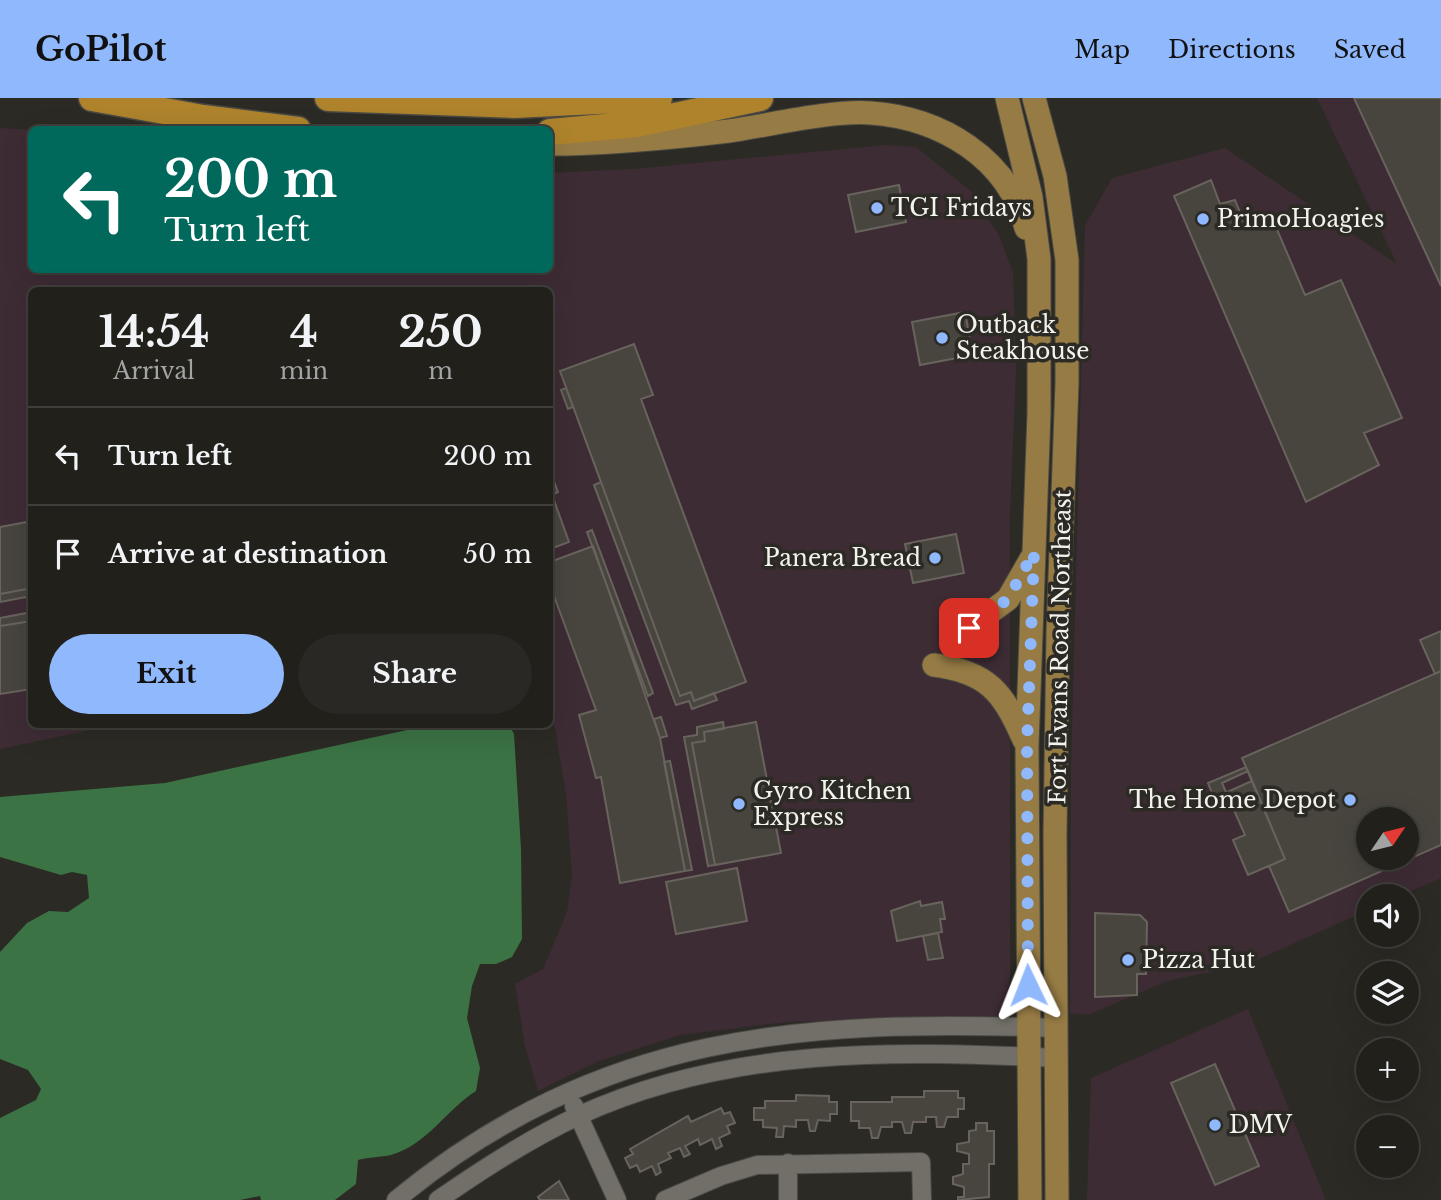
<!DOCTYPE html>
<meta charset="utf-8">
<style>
body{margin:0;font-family:"Libre Baskerville",serif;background:#292824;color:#f1f3f6;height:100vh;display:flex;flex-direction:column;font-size:26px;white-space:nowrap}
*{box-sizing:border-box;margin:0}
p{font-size:23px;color:#a2a3a3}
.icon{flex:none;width:38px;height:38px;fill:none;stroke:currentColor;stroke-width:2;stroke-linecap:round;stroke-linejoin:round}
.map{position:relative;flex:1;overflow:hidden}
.panel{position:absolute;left:28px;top:189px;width:525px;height:441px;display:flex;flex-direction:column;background:#21201b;border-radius:10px;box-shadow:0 7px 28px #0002,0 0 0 2px #3e3e3a}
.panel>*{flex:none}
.hud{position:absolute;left:28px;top:28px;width:525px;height:147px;border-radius:10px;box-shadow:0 7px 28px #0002,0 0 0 2px #3e3e3a;background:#00695c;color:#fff;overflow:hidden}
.needle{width:46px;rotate:55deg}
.buttons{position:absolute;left:1356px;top:709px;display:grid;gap:14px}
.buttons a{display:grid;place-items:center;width:63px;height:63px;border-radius:50%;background:#21201b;box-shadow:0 7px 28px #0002,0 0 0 2px #3e3e3a;font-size:35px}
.pin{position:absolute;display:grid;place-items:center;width:60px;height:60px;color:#fff;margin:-30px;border-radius:14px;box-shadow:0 4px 10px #0006}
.me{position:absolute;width:77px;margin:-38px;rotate:358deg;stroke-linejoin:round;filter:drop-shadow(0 0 5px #0008)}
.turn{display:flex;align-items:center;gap:24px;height:147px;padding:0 21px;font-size:32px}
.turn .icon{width:91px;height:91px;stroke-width:2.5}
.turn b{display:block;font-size:49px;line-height:60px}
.eta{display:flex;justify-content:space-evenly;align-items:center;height:119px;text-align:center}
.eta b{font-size:42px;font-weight:800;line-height:49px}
.cta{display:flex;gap:14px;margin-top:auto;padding:14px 21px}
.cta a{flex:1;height:80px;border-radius:42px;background:#90b8fd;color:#111;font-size:28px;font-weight:800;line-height:80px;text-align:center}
.cta a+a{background:#292824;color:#f1f3f6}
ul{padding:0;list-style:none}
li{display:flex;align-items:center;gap:21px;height:98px;padding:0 21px;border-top:2px solid #3e3e3a}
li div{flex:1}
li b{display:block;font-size:26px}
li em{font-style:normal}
header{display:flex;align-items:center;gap:42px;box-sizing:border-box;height:98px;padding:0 35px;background:#90b8fd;color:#111}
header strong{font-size:33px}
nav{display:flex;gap:38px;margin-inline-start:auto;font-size:24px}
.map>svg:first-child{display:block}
</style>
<header>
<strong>GoPilot</strong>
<nav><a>Map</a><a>Directions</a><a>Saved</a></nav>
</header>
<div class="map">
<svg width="1441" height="1102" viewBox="0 0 1441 1102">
<rect width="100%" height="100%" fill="#2c2a24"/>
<!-- commercial -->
<path fill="#3e2c35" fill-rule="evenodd" d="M1317 0H1441V780L1400 798H1368V812L1248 866 1167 883 1088 917 1070 915 1071 672 1085 128 1112 80 1225 50 1397 166ZM1368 721H1407V760H1368Z
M0 30 31 32 32 172H550V75L634 71 886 47 916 49 972 94 999 138 1013 174 1016 273 1010 417V890L1001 918 786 924 680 937 599 963 538 993 525 948 515 886 543 871 567 814 572 776 566 697 550 600V192H32V626L114 627 0 651Z
M1248 911 1326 1102H1087L1091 980Z"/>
<!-- forest -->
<path fill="#3b7345" d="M430 627H509L514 636 521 751 522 841 512 859 496 866H480L472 888 467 920 480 970 476 993C447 1011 427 1047 391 1057 381 1059 369 1059 358 1062L356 1086 335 1102H261L260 1098 240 1102H0V1020L36 1002 41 991 28 972 0 961V854L27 825 49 813 68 814 89 800 87 777 72 774 61 777 0 759V699L165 685Z"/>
<!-- building -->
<path fill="#48443e" stroke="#68635d" stroke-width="2" fill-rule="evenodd" d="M1354 0H1441V188Z
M1211 82 1220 106 1235 102 1245 127 1270 115 1305 197 1341 182 1402 320 1364 335 1379 367 1306 404 1174 98Z
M899 87 906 124 856 134 848 97Z
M965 214 973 257 920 267 912 224Z
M634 246 653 297 641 301 746 584 694 603 691 594 680 598 560 273Z
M566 290 573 309 568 311 561 292Z
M550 373 558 394 552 397 550 391Z
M601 384 680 598 691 594 694 603 714 595 717 602 692 611 689 603 676 607 594 387Z
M550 391 569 444 550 451Z
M32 423V490L0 496V429Z
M592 432 653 595 648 598 587 434Z
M956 436 964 475 913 485 905 446Z
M593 448 660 640 685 773 620 785 601 679 596 680 579 617 596 612 550 487V464Z
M32 490V498L0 504V496Z
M32 514V523L0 528V520Z
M32 523V591L0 596V528Z
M1441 533V573L1435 576 1420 542Z
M1441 573V747L1289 814 1269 768 1285 761 1242 660ZM1368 721H1407V760H1368Z
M661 619 667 638 660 640 654 621Z
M723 624 724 631 704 634 705 643 692 645 715 767 708 768 684 639 697 637V629Z
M756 624 781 755 715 767 692 645 705 643 704 634Z
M670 663 692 772 685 773 664 664Z
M1246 669 1252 683 1214 700 1208 685Z
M1248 673 1285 761 1248 777 1233 742 1245 737 1222 685Z
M737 770 747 823 676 836 666 784Z
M920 803 921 808 942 804 945 821H940L942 834 897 843 891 813Z
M1095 815 1140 817 1147 824 1146 876H1137V897L1095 899Z
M938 835 943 860 928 862 923 838Z
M1215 966 1259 1068 1215 1087 1171 985Z
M924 993H958V1000H964V1011H958V1019H947L944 1029H937L936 1019H926V1024H913L911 1035H905L902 1024H892V1029H881L878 1040H872L870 1030H859V1023H851V1004H892V999H924Z
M796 997 829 998V1004H837V1016H830V1023L818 1022 815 1033H810L808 1022H796V1029L784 1028 783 1039H776L777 1030 763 1029V1022H754V1010H765V1003H796Z
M721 1010 724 1016 730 1014 735 1025 727 1028 730 1035 719 1040 722 1048 716 1051 712 1041 700 1047 698 1041 685 1048 690 1056 684 1059 680 1050 668 1055 671 1060 658 1066 661 1074 656 1077 652 1068 640 1074 637 1067 630 1070 625 1060 633 1056 630 1051 688 1018 691 1024Z
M976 1025H987V1033H994V1066H989V1099L958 1102V1099H964V1089L953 1086V1079L963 1076V1066H969V1056L957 1053V1046L969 1044V1033L976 1032Z
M559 1083 569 1102H540L538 1099Z"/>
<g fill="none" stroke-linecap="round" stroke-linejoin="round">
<defs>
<path id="minor" d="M574 1008 617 1102
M788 1065V1102
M396 1102C600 934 803 921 1055 930
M438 1102C483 1071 529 1041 580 1017 729 949 895 952 1056 960
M665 1102 721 1078 757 1067 921 1064 922 1102"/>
<path id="major" d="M1007 0 1031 99 1039 161V315L1027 648 1030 1102
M1034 0 1055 78 1067 162V285L1058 534 1055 736 1057 1102
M550 46C609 46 670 40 729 33 771 27 832 12 871 15 941 20 1008 60 1026 130
M969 530 1008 501 1031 461
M934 567C988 574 1003 594 1024 642"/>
<path id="highway" d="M92 0 203 20 298 32
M328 0 514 7 659 0
M550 34 637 26 760 0"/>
</defs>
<!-- minor casing -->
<use href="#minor" stroke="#4a4943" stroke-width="20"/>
<!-- major casing -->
<use href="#major" stroke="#4a4943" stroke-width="25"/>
<!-- highway casing -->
<use href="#highway" stroke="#4a4943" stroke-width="29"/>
<!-- minor -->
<use href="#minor" stroke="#716f68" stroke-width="18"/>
<!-- major -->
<use href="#major" stroke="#967b44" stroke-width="23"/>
<!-- highway -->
<use href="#highway" stroke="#ae832c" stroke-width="26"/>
</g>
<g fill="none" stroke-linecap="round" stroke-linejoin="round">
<!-- route -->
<path stroke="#90b8fd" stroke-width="12" stroke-dasharray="0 21.6" d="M969 530 1008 501 1034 454 1027 648 1028 887"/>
</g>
<!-- markers -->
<g fill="#90b8fd" stroke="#2c2a24" stroke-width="2.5">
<circle cx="877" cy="110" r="7"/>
<circle cx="1203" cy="121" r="7"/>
<circle cx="942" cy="240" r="7"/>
<circle cx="935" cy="460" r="7"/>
<circle cx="1350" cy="702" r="7"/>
<circle cx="739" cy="706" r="7"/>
<circle cx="1128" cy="862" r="7"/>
<circle cx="1215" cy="1027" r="7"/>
</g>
<g text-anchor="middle" stroke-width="7" stroke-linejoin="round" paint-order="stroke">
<!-- poi labels -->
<g font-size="23" fill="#f3f2ed" stroke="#2c2a24" text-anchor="start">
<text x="891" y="118">TGI Fridays</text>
<text x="1217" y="129">PrimoHoagies</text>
<text x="956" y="235">Outback<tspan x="956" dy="26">Steakhouse</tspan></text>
<text x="921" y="468" text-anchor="end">Panera Bread</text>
<text x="753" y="701">Gyro Kitchen<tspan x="753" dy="26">Express</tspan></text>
<text x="1336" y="710" text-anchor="end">The Home Depot</text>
<text x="1142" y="870">Pizza Hut</text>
<text x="1229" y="1035">DMV</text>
</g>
<!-- street labels -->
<g font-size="23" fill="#f3f2ed" stroke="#2c2a24">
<text transform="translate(1060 549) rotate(-89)" y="8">Fort Evans Road Northeast</text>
</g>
</g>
</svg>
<div class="buttons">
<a><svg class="needle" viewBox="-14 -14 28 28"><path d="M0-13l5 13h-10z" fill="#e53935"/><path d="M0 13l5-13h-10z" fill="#a2a3a3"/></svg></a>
<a><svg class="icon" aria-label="sound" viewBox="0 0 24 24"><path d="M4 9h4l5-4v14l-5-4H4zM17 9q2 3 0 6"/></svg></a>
<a><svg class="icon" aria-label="layers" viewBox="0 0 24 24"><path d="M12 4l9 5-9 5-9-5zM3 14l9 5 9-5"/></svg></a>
<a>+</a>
<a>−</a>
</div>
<div class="pin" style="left:969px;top:530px;background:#d93025"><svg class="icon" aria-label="arrive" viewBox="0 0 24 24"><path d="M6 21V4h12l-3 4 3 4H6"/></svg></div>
<svg class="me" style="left:1028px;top:887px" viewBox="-20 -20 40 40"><path d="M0-17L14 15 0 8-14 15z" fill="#90b8fd" stroke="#fff" stroke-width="4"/></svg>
<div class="hud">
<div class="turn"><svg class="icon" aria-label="left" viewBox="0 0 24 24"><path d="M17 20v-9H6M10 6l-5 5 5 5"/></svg><div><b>200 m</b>Turn left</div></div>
</div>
<section class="panel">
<div class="eta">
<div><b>14:54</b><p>Arrival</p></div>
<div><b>4</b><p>min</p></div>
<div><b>250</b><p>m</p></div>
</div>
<ul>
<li><svg class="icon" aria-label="left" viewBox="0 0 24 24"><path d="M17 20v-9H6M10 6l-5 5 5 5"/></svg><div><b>Turn left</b></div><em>200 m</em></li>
<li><svg class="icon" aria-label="arrive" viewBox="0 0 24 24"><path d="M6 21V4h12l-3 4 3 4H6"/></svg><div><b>Arrive at destination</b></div><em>50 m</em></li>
</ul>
<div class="cta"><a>Exit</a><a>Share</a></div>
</section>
</div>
